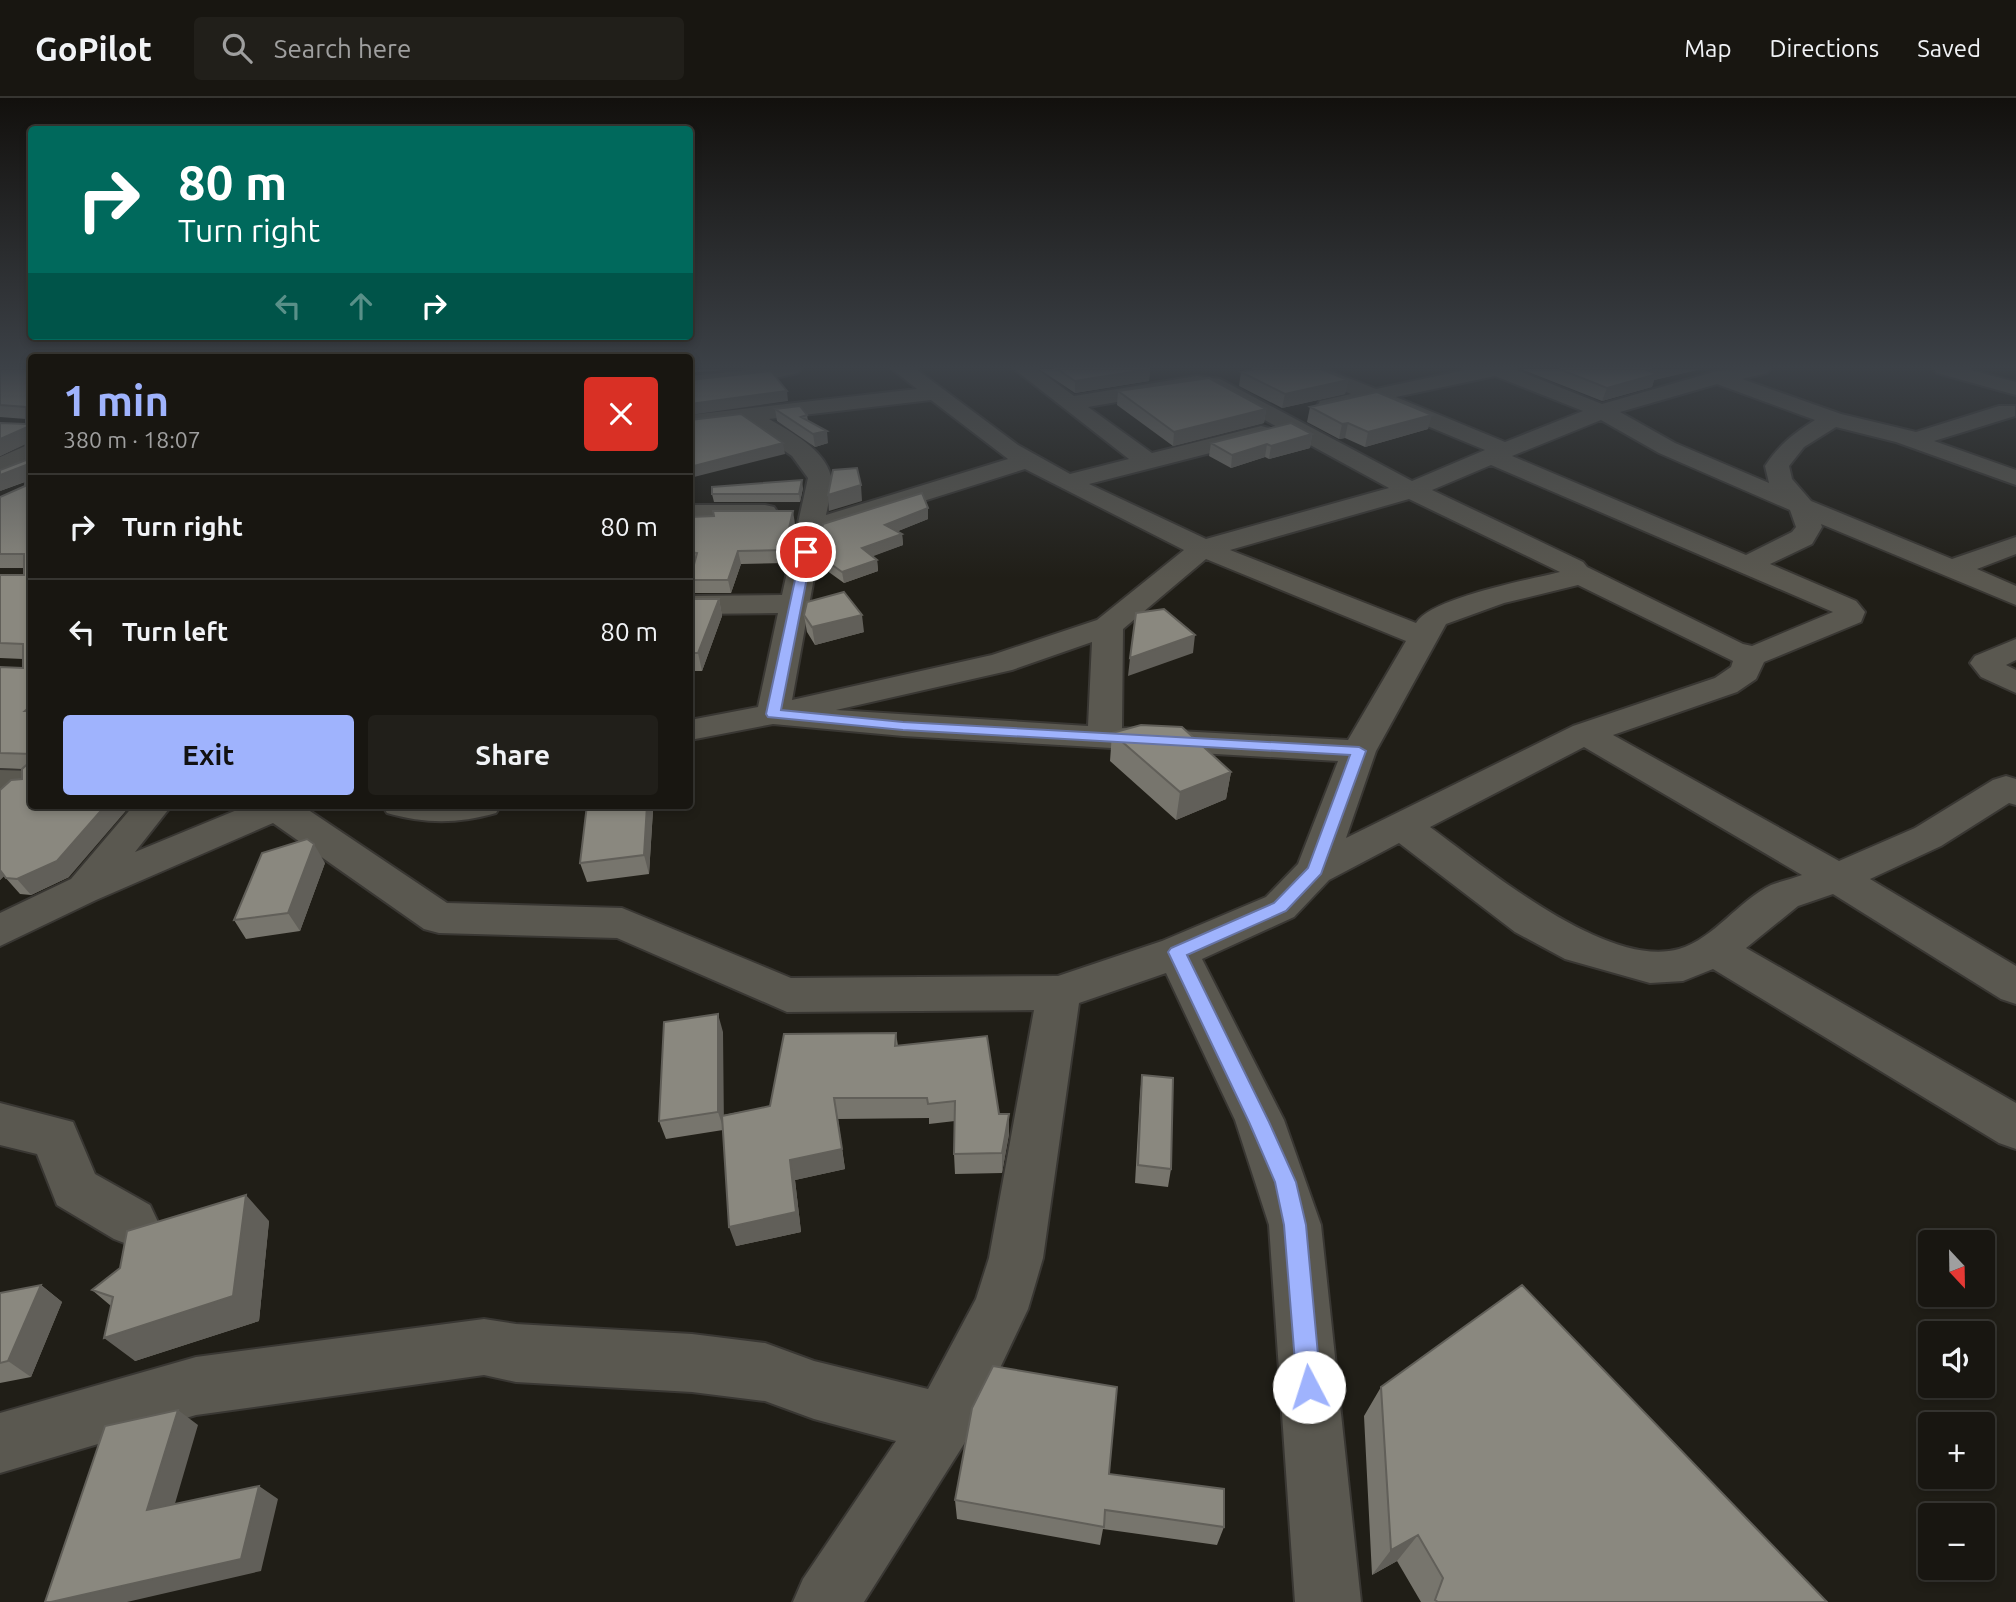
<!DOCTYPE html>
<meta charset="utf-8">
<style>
body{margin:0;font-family:Ubuntu,sans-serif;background:#211f1a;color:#f1f3f6;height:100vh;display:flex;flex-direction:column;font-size:26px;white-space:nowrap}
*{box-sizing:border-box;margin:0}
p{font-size:23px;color:#9f9f9f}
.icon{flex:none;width:38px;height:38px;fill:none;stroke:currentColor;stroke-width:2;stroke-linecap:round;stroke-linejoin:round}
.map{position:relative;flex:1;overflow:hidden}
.sheet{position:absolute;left:28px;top:256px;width:665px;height:455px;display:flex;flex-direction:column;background:#181611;border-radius:7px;box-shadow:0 4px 10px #0003,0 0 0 2px #363531}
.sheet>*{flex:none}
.hud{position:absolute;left:28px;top:28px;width:665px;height:214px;border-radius:7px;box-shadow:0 4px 10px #0003,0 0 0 2px #363531;background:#00695c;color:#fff;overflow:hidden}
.needle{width:46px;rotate:158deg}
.buttons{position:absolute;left:1918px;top:1132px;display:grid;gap:14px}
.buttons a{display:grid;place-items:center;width:77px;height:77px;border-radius:7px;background:#181611;box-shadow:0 4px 10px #0003,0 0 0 2px #363531;font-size:35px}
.pin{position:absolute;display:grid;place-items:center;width:60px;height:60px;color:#fff;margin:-30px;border:4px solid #fff;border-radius:50%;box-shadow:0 2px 7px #0007}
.me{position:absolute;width:77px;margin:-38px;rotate:355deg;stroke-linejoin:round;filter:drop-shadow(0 0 5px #0008)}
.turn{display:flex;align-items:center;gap:24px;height:147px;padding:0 35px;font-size:32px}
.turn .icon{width:91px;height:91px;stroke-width:2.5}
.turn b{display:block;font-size:49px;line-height:60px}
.lanes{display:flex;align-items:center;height:66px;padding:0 35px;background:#0003;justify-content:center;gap:35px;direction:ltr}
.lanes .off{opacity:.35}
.round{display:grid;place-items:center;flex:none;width:74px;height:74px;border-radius:7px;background:#211f1a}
.overview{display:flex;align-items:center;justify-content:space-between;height:119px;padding:0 35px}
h1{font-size:42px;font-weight:700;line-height:52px;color:#9fb3fd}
.cta{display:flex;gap:14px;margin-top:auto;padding:14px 35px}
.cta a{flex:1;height:80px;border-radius:7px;background:#9fb3fd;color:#111;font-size:28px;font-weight:700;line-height:80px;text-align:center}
.cta a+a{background:#211f1a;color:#f1f3f6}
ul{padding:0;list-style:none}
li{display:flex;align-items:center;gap:21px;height:105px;padding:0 35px;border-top:2px solid #363531}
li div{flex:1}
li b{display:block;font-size:26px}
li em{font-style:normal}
header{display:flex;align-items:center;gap:42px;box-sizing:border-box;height:98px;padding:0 35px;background:#181611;border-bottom:2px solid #363531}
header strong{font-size:33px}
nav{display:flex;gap:38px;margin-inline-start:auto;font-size:24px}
.search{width:490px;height:63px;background:#211f1a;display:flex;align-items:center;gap:18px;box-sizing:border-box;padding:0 24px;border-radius:7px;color:#9f9f9f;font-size:26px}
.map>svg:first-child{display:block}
</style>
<header>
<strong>GoPilot</strong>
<div class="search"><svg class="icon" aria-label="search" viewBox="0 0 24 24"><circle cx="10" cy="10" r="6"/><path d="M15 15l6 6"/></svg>Search here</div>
<nav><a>Map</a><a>Directions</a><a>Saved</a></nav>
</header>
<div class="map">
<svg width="2016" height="1504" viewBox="0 0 2016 1504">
<rect width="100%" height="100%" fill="#201e17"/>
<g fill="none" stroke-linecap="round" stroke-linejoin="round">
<defs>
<path id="street" d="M761 271H801L798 275 756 284 690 290V278Z
M892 271H916L1018 347 1070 376 1129 361 1014 271H1037L1074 298 1197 278 1220 281 1412 383 1485 352 1372 305 1328 315 1320 313 1317 308 1320 303 1351 296 1302 275 1299 271H1326L1376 291 1470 271H1514L1602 306 1717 273 1770 271 1767 275 1742 281 1841 316 1916 334 1999 308H2015V318L1934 343 2016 372V387L1896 344 1836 329 1804 349 1789 368 1792 381 1811 403 1952 461 2016 439V456L1977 471 2016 488V507L1821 426 1822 429 1812 446 1770 466 1856 503 1865 514 1861 524 1764 564 1756 581 1737 594 1613 637 1839 763 1915 730 1993 682 2006 678 2016 681V707L2009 705 1941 748 1870 781 2016 868V906L2001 901 1833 796 1798 808 1746 850 2016 1005V1051L1999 1045 1713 871 1683 883 1650 885 1565 861 1515 834 1399 745 1329 782 1294 819 1202 861 1284 1022 1321 1127 1361 1504H1295L1269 1127 1235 1022 1166 875 1079 905 1043 1160 1028 1211 964 1346 864 1504H793L803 1481 896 1343 814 1321 765 1303 692 1294 516 1284 484 1277 196 1317 0 1375V1315L196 1259 484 1221 516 1226 692 1236 765 1245 814 1263 928 1291 976 1201 989 1160 1034 912 787 914 617 840 439 835 424 831 273 725 96 802 0 848V815L71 781 134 707H172L135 754 249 707H301L447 805 622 810 791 880 1058 878 1162 843 1266 799 1298 766 1338 663 903 638 773 626 690 642V622L758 609 778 515 690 516V498L782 497 808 380 792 358 743 324 690 331V317L917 291ZM1495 278 1583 313 1505 344 1396 299ZM1717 286 1815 322C1794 335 1779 347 1765 368L1769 385 1675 345 1620 314ZM1197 290 1208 291 1389 390 1206 441 1089 386 1269 340 1273 335 1269 330 1261 328 1152 355 1088 309ZM931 302 1008 361 826 417C828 406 834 388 831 378 824 351 791 334 769 321ZM1601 322 1659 355 1790 412 1796 429 1792 434 1746 457 1512 358ZM1491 367 1833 514 1752 548 1743 546 1587 469 1583 464 1432 392ZM1025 371 1184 452 1097 522 992 557 792 602 822 435ZM1409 401 1560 474C1528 482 1431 500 1416 525L1230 452ZM1206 461 1406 543 1348 642 1122 630 1123 531ZM1578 487 1733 563 1731 569 1715 580 1573 628 1346 740 1376 653 1446 526 1504 505ZM1092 544 1088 628 836 612 1012 572ZM1584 649 1802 777C1792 781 1781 783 1771 787 1738 803 1715 840 1679 851 1607 872 1485 769 1430 729Z
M1934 271H1966L2016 284V297L1937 275Z
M32 345V362L0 375V359Z
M690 407H765L774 409 778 415 774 421 765 423H690Z
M2016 541V562L2006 567 2016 572V595L1981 579 1970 565 1975 558Z
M0 672 32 673V695L0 694Z
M382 707H501L496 715C457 726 426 726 387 715Z
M0 1005 73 1024 95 1076 150 1107 158 1124 150 1141 132 1148 114 1141 57 1107 37 1056 0 1047Z"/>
</defs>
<!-- street casing -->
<use href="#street" stroke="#393733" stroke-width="4"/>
<!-- street -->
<use href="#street" fill="#5a5850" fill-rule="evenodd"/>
</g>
<!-- wall -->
<path fill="#77756d" d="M0 271H32V707L69 779 31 797 20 796 4 778 0 782V692L22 681V671L0 670V569L23 570V561L0 560V477H24V470H0V399L25 388V384L0 393 26 362 25 346 0 358V325L26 326V321L0 319Z
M1039 271H1150L1149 283 1075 295Z
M1521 271H1701L1654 282 1652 289 1602 303Z
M1241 274 1348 282 1345 296 1282 310 1239 288Z
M1118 293 1266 311 1264 325 1173 348 1117 307Z
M1310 309 1428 331 1365 349 1345 340 1339 341 1307 324Z
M775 311 807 317 808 323 828 345 815 349 777 323Z
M1312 336 1310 350 1269 361 1265 359 1231 370 1209 358 1211 345Z
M803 390 800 404H714L712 396Z
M928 410V421L898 433 902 436 903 447 872 458 877 462 878 473 844 485 819 467 817 456Z
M690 419 795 426 786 465 741 466 731 495H692L690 483 694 467H690Z
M690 501H719L722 518 702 573H690Z
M804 517 864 534 815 547 807 534Z
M1112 635 1231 674 1226 701 1176 722 1110 663Z
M587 707H651L653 712 649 776 587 784 580 765Z
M325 765 300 833 246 841 234 822Z
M723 934V1017L770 1008 896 935 898 948 999 1016H1009V1036L1002 1075 955 1076 954 1056 955 1023 929 1026V1020L838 1021 845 1071 795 1082 801 1134 736 1148 723 1032 666 1041 659 1023Z
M1142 977 1171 1071 1168 1089 1135 1085 1140 996Z
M269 1123 259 1223 135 1263 111 1208 92 1192Z
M41 1187 62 1204 31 1279 0 1285V1195Z
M1381 1289 1827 1504H1421L1397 1463 1372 1477 1364 1318Z
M1109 1376 1224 1429 1217 1447 1103 1431 1100 1447 957 1421 955 1402Z"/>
<!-- shaded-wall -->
<path fill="#615f59" d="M690 271H737L690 275V278Z
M1150 271 1149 283 1075 295V283Z
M1652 271H1701L1654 282 1652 289 1602 303 1607 290 1647 272Z
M1348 282 1345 296 1282 310 1285 296Z
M787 293 788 303 690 317V306Z
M1266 311 1264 325 1173 348 1174 334Z
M1432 317 1428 331 1365 349 1368 334Z
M1348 325 1345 340 1339 341 1342 326Z
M25 330 32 343 0 358V341Z
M827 333 828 345 815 349 813 336Z
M1312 336 1310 350 1269 361 1271 348Z
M783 345 785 356 690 380V369Z
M1267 346 1265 359 1231 370 1232 357Z
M26 367 32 381 0 393V377Z
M802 382 803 390 800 404 799 396Z
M861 387 862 403 829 413 828 397Z
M928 410V421L886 438 885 427Z
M793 413 795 426 786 465 784 452Z
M902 436 903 447 863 462 862 450Z
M738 453 741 466 731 495 728 482Z
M877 462 878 473 844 485 842 474Z
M719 501 722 518 702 573 698 555Z
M862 517 864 534 815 547 812 529Z
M1195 537 1193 555 1128 578 1130 560Z
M1231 674 1226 701 1176 722 1180 694Z
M106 707H131L69 779 31 797 17 781Z
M647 707H651L653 712 649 776 644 757Z
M314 746 325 765 300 833 288 815Z
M0 771 5 777 0 782Z
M718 916 723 934 724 1032 718 1014Z
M834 1000 845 1071 795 1082 801 1134 736 1148 729 1129 790 1062Z
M1009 1016V1036L1002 1075V1055Z
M246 1097 269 1123 259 1223 135 1263 104 1240Z
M41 1187 62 1204 31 1279 8 1263Z
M178 1312 198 1327 169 1426 147 1412Z
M259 1388 278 1401 261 1473 127 1504H51Z
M1418 1437 1397 1463 1372 1477 1391 1452Z"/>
<!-- building -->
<path fill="#8a887f" stroke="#615f59" stroke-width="2" d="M0 271H32V607L25 613H32V656L0 655V569L23 570V546L0 545V477H24V456H0V399L25 388 26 367 0 377V372L26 362 25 330 0 341V325L26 326V309L0 307Z
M1057 271H1150L1075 283Z
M1254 271H1321L1348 282 1285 296 1241 274Z
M1559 271H1652L1647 272 1657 276 1607 290Z
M771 273 787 293 690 306V282Z
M1209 280 1266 311 1174 334 1118 293Z
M1377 294 1432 317 1368 334 1348 325 1342 326 1310 309Z
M800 308 807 317 801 319 827 333 813 336 775 311Z
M741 316 783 345 690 369V322Z
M1291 325 1312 336 1271 348 1267 346 1232 357 1211 345Z
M857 370 861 387 828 397 833 372Z
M802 382 799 396H712V389Z
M922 395 928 410 885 427 902 436 862 450 877 462 842 474 817 456 823 426Z
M713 413H793L784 452 738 453 728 482H690L697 455 690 454V419L714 418Z
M844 494 862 517 812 529 804 517 807 504Z
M690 501H719L698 555H690Z
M1164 511 1195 537 1130 560 1136 515Z
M1141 627 1182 629 1231 674 1180 694 1112 635Z
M32 662V707H106L57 763 17 781 6 780 0 772V692L11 682 22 681V671Z
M587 707H647L644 757 580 765Z
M307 741 314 746 288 815 234 822 262 755Z
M718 916V1014L659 1023 664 924Z
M896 935 895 948 987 938 999 1016H1009L1002 1055 954 1056 955 1003 928 1006 927 1000H834L842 1051 790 1062 796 1114 729 1129 722 1018 770 1008 784 936Z
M1142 977 1173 980 1171 1071 1138 1067Z
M246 1097 233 1198 104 1240 113 1199 92 1192 120 1170 127 1133Z
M41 1187 8 1263 0 1265V1195Z
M1522 1187 1827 1504H1438L1435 1502 1443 1480 1418 1437 1391 1452 1381 1289Z
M993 1268 1117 1289 1109 1376 1224 1391V1429L1105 1412 1104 1429 955 1402 972 1310Z
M178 1312 147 1412 259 1388 241 1461 51 1504H45L105 1328Z"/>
<!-- sky -->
<linearGradient id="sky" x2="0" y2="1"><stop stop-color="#12100d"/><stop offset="0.56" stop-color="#3c4147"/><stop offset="1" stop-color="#3c4147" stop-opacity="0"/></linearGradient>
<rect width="2016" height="481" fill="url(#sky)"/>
<!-- route -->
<path fill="#9fb3fd" stroke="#6774a4" stroke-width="2" d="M806 451 812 454 781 612 903 624 1359 649 1366 653 1321 776 1286 813 1187 857 1269 1024 1296 1084 1306 1127 1321 1289 1318 1297 1309 1301 1301 1297 1297 1289 1284 1127 1275 1084 1249 1024 1168 854 1171 850 1274 805 1308 770 1350 657 903 632 768 619 766 616 801 454Z"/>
</svg>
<div class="buttons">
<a><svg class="needle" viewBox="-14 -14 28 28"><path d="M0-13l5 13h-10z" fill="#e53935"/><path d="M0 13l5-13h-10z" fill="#9f9f9f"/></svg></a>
<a><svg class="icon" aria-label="sound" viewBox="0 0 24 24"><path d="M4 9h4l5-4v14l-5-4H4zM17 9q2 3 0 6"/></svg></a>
<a>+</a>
<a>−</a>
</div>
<div class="pin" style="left:806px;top:454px;background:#d93025"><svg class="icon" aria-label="arrive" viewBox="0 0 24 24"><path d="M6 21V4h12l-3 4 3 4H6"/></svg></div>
<svg class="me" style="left:1309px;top:1289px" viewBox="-20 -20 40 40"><circle r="19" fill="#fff"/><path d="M0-13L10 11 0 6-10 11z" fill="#9fb3fd"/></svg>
<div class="hud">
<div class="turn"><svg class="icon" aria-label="right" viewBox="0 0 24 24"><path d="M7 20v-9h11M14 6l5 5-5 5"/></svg><div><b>80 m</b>Turn right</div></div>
<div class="lanes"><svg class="icon off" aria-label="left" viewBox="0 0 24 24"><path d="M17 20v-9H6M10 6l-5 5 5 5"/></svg><svg class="icon off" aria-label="ahead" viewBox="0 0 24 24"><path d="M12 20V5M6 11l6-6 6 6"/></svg><svg class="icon" aria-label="right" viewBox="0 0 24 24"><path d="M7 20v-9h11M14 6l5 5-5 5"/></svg></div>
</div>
<section class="sheet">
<div class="overview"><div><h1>1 min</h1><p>380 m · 18:07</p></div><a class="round" style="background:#d93025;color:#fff"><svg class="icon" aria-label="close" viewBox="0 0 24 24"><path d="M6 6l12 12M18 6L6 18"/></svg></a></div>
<ul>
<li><svg class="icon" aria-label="right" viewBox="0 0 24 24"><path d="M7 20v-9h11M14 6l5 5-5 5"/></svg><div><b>Turn right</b></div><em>80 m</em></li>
<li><svg class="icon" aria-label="left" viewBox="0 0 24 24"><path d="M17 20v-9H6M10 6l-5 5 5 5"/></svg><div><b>Turn left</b></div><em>80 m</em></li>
</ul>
<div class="cta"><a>Exit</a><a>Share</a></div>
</section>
</div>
